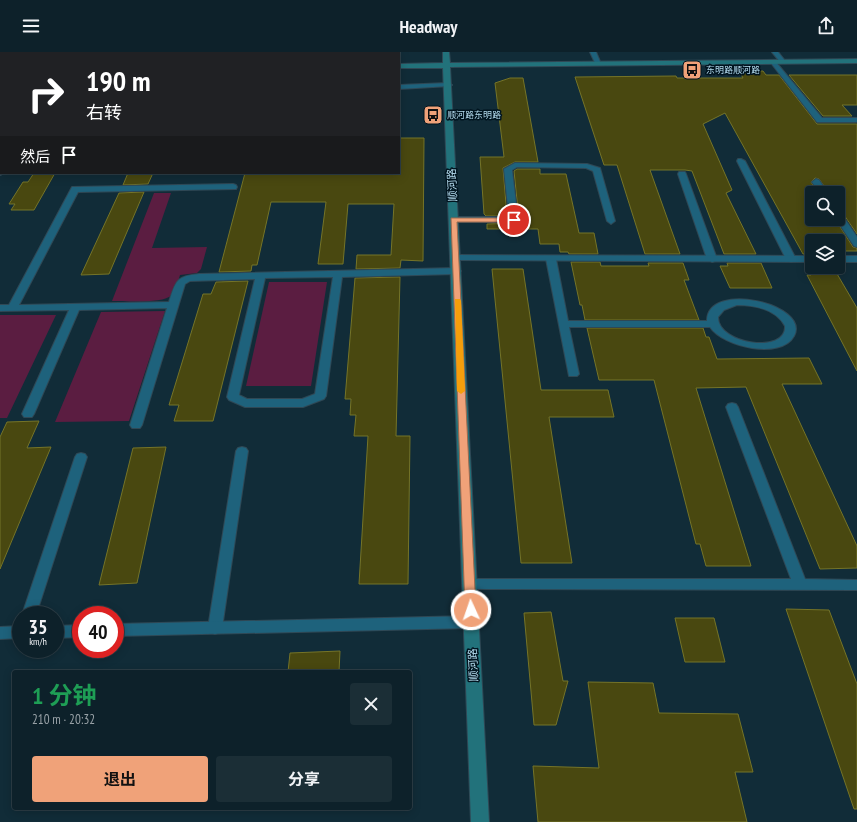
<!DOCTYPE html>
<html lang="zh">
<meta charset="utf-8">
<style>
body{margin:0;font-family:"PT Sans Narrow","Noto Sans SC",sans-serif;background:#1b2e36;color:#f1f3f6;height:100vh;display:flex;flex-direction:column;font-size:15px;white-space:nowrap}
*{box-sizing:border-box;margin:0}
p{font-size:13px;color:#9aa3a8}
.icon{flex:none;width:22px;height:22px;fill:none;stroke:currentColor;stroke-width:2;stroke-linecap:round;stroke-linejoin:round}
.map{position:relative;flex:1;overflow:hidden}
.drawer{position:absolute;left:12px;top:618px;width:400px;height:140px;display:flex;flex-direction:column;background:#0d212a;border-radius:4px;box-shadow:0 2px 10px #0003,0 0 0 1px #2d3e47}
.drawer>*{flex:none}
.hud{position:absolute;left:0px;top:0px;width:400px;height:122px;box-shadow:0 2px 10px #0003,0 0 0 1px #2d3e47;background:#202124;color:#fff;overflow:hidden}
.controls{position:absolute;left:805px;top:134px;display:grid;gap:8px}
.controls a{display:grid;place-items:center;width:40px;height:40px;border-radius:4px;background:#0d212a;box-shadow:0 2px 10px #0003,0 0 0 1px #2d3e47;font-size:20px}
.speed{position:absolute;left:12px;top:554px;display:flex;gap:8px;font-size:20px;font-weight:700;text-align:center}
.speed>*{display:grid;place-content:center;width:52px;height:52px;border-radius:50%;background:#0d212a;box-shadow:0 2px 10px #0003,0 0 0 1px #2d3e47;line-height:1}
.speed small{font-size:10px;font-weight:400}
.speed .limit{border:6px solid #d22;background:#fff;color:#111}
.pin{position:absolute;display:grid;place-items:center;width:34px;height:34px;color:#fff;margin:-17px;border:2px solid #fff;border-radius:50%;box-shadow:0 1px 4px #0007}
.me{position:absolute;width:44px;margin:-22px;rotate:357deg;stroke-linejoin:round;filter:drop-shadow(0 0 3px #0008)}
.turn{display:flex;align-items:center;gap:14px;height:84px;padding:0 20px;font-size:18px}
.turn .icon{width:52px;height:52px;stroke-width:2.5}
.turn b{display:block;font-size:28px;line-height:34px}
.then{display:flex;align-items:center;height:38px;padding:0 20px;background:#0003;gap:8px;font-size:15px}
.round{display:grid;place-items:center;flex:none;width:42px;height:42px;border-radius:4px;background:#1b2e36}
.overview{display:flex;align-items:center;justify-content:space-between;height:68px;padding:0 20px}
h1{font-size:24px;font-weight:700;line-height:30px;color:#1e9e55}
.button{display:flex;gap:8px;margin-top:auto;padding:8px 20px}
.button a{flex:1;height:46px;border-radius:4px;background:#f0a279;color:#111;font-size:16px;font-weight:700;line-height:46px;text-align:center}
.button a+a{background:#1b2e36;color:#f1f3f6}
header{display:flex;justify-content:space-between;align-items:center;height:52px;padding:0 20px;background:#0d212a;font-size:18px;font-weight:700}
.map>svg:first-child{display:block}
</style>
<header><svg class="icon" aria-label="menu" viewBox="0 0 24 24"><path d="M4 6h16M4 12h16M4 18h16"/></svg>Headway<svg class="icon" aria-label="share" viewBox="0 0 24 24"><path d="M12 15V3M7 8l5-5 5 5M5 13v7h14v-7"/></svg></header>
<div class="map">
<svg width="857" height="770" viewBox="0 0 857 770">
<rect width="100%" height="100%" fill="#112c38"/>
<!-- green -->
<path fill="#5b1d41" d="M154 141H171L152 196 207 195 201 217 197 221 180 223C178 228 177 239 172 243 163 252 126 249 112 249Z
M269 230H327L311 334H246Z
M165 259 129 369 55 370 101 260Z
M0 263H56L7 366H0Z"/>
<!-- building -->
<path fill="#494810" stroke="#757428" d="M739 19H763L766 23H779L817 72H857V182L842 160 838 159V141H829L819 127 815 126 811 130 818 141H812V167H835L853 195 857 196V199H838V189H812V202H803L725 61 703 72 732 138 726 141 756 202H724L692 119 685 118H650L680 202H645L617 113H604L575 25 676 24 677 26H743Z
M789 23H857V53H842L852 64H823Z
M510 26H523L538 110H515L503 116 507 164H486L484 162 480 105H504L495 31Z
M399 86H424L423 209 401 208 400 216 356 217 357 203H391L394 152H348L343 212H318L326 150H271L257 213H252L251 219 219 220 245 121H399Z
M517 117H540V122H566L579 181H594L598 202H569L568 200H560L559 192H540L538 177H487V172L518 171 519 168 514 119Z
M34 121H55L34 158H11L15 152H9L23 130H28Z
M128 121H153L148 132 123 133Z
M144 140 109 222 81 223 119 141Z
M571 210H600L601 214H649L648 211H683L689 228H684L699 268H585L582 253H580Z
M727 211H761L772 236H730L720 214H728Z
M808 211 812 212V215H833L857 256V319L807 223H811L809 218H812Z
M492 217H523L541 338H608L614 365H549L572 511H521Z
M400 225 396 384H410L408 532H359L368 384H354L356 363H350L351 347H345L355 226Z
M248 229 213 369H174L179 353H169L203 242H211L216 230Z
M587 276H703L706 285H709L717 307 809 306 822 332H782L857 494V516L820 517 746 335 696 336 751 514H706L700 492H696L654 328H599Z
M39 369 27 396 51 395 0 517V385L7 370Z
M166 395 137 531 99 533 133 396Z
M786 557 829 558 857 632V757H854Z
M551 560 563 629H568L556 673H534L524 561Z
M675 566H714L725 610H685Z
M340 599 339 620H288L290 601Z
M588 630 653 631 659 661 738 662 753 720H735L747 770H538L533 714 599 716Z"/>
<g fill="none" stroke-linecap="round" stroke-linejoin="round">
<defs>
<path id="lane" d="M165 0H171V1H165Z
M288 0H294V1H288Z
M590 0H596L601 12 600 13H596Z
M772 0H778L786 10 785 11H781Z
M771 9H775L822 66H857V70H817L771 11Z
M448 31 452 33 450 34 399 37V33Z
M738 107H741L745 109 796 207 794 209 791 210 786 207 737 109Z
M515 111 587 112 600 116 615 169 611 172 607 169 593 119 586 116 517 115 512 118 518 168 517 170H451L450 168 451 166 454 165H509L504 117Z
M0 118 1 121H4L0 123Z
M679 120H685L686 122 717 207 715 209 712 210 707 207 678 122Z
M816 127 819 128 828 141H820L812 130Z
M233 132 236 133 237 135 236 137 78 140 19 253 169 250C176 229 176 224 199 222L456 216 461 219 456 222 342 225 326 344 324 347 303 355H245L229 348 227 345 255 227 190 229 185 232 142 373 140 376H132L130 373 167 256 79 258 34 362 32 365H24L22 362 69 258 0 259V253H9L72 135ZM333 225 315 342 302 347H247L239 343 265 226Z
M838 160 841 161 857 185V195L854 194 836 167H838Z
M551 204 556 207 568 269H707C707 228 811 252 794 284 781 308 723 295 710 275H569L579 322 577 324H569L546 207ZM737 253C754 253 776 257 785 274 787 302 718 293 718 265L724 258Z
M242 395 246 396 248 399 222 576 220 580 215 582 210 580 208 576 236 399 238 396Z
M81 401 85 402 87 405 36 563H22L75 405 77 402Z"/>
<path id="street" d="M455 203 812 204V210L452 208 450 206 452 204Z
M838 204H857V210H838Z
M732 351 736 352 738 355 805 527 857 528V538L470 537 465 536 463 532 465 528 470 527H791L726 355 728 352Z
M471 564 476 566 478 570 476 574 471 576 115 584V572Z
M81 573V585L55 586V574Z
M21 574V586L0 587V575Z"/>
<path id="secondary" d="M443 0H449L450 11 857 7V11L450 15 489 770H471L443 16H399V12L443 11Z
M0 16H1V20H0Z"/>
</defs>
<!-- lane casing -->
<use href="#lane" stroke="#2f4855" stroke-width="2"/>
<!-- street casing -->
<use href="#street" stroke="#2f4855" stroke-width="2"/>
<!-- secondary casing -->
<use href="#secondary" stroke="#2f4855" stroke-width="2"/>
<!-- lane -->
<use href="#lane" fill="#1e627c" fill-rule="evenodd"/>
<!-- street -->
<use href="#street" fill="#1e627c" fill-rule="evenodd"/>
<!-- secondary -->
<use href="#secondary" fill="#22727b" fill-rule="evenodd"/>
</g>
<!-- route -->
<path fill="#f0a279" stroke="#9c694f" d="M451 166H514L518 168 514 170H457L476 558 475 561 471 562 467 561 465 558Z"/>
<!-- slow -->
<path fill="#f59e0b" d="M455 247H460L461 249 465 339 461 342 457 339Z"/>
<!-- icons -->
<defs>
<symbol id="bus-square" viewBox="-11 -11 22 22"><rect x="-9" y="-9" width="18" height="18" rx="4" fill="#f0a279" stroke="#00141f"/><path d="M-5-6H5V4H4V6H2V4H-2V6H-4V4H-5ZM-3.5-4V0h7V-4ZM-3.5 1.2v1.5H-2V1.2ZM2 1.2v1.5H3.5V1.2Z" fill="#111"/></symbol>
</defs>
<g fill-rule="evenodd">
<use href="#bus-square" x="681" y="7" width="22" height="22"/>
<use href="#bus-square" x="422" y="52" width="22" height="22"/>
</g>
<g text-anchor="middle" stroke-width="3" stroke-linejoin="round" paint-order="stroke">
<!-- far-poi labels -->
<g font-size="9" fill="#b3dbee" stroke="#00141f" text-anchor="start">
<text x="706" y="21">东明路顺河路</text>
<text x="447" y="66">顺河路东明路</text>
</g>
<!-- street labels -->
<g font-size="11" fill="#b3dbee" stroke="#00141f">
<text transform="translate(452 133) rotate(-93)" y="4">顺河路</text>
<text transform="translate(473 613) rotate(-93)" y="4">顺河路</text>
</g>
</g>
</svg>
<div class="controls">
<a><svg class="icon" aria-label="search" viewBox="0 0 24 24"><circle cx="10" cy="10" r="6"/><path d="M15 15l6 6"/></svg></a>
<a><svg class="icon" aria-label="layers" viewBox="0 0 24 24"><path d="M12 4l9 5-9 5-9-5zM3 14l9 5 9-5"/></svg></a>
</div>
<div class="speed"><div>35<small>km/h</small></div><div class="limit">40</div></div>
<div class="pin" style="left:514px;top:168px;background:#d93025"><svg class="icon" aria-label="arrive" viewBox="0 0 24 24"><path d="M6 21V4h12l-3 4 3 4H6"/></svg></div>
<svg class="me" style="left:471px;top:558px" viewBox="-20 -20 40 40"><circle r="17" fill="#f0a279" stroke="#fff" stroke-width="3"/><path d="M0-11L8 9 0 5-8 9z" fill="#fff"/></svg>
<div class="hud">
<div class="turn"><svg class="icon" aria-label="right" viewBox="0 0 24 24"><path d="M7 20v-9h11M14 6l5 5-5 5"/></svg><div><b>190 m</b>右转</div></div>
<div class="then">然后<svg class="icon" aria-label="arrive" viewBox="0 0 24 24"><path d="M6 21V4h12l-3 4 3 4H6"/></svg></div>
</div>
<section class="drawer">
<div class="overview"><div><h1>1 分钟</h1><p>210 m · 20:32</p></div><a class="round"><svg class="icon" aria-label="close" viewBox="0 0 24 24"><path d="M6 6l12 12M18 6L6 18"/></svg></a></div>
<div class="button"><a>退出</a><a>分享</a></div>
</section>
</div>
